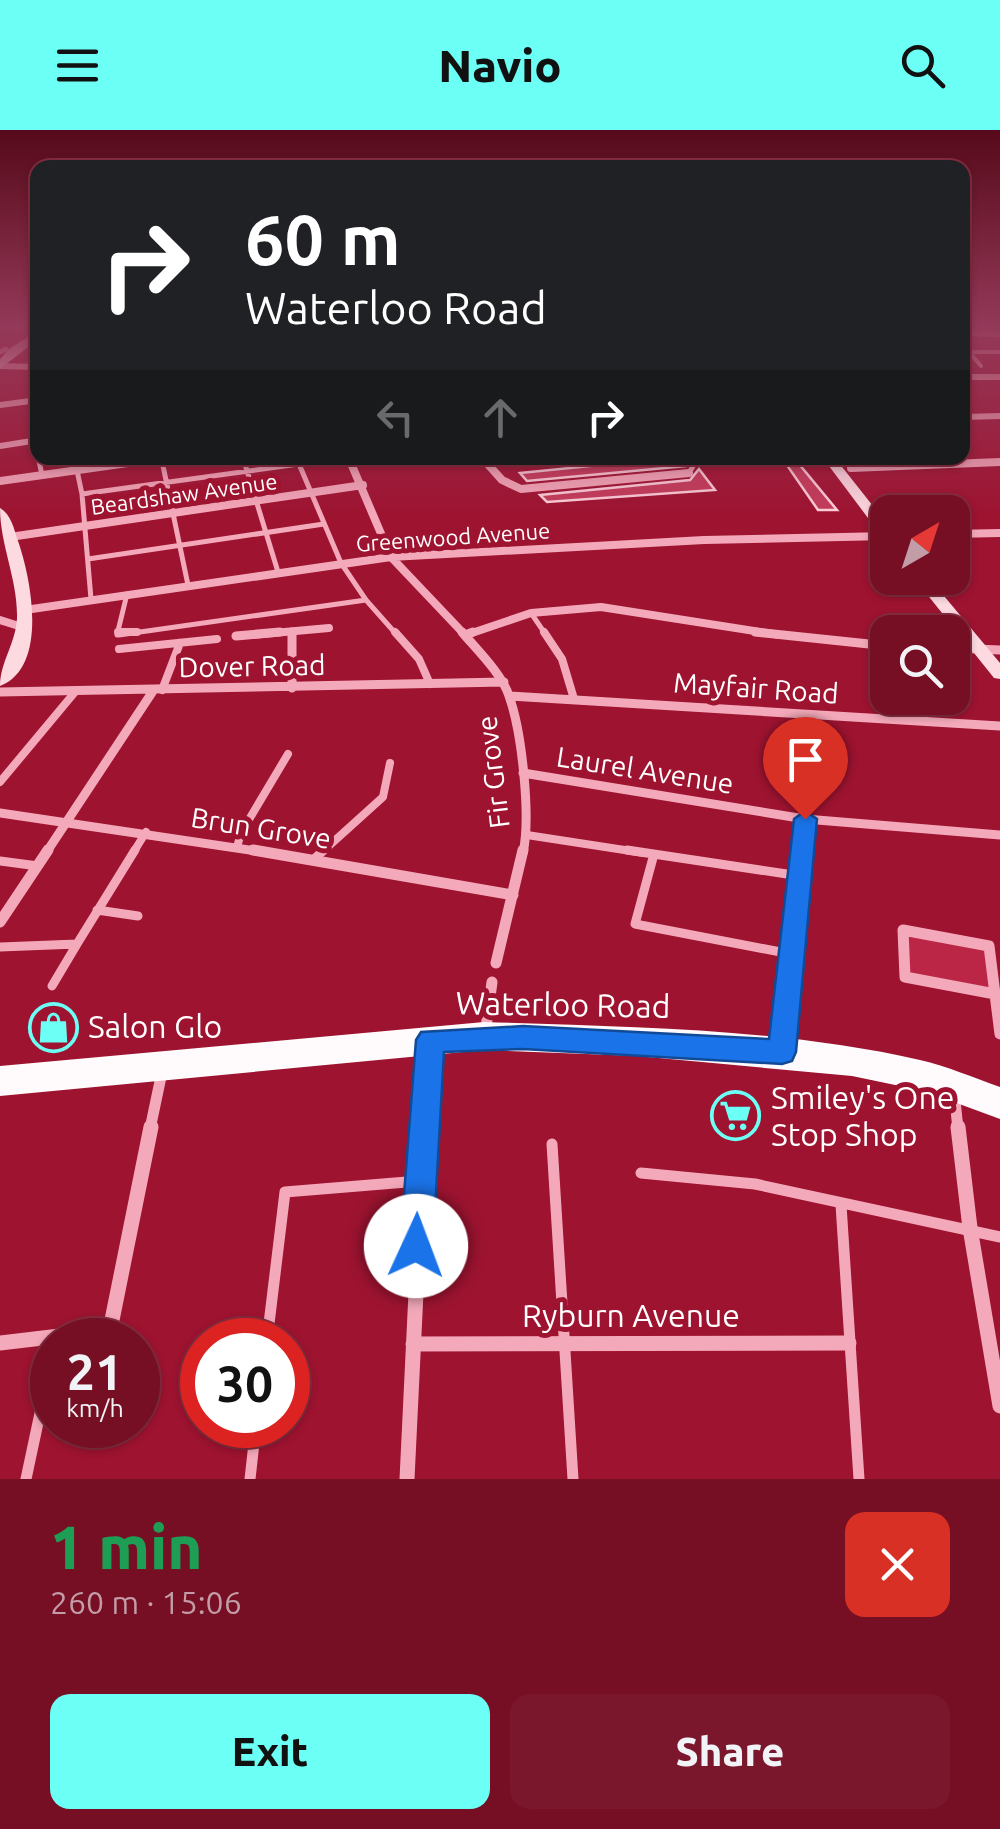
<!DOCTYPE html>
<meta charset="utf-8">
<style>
body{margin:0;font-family:Ubuntu,sans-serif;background:#7b172c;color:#f1f3f6;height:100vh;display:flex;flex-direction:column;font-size:38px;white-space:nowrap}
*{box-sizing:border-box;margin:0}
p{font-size:32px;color:#c29ca6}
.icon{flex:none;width:55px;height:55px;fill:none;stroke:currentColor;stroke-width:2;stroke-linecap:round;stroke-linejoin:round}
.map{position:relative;height:1349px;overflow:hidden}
.sheet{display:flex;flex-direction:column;background:#760e24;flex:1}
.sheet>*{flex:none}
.guide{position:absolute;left:30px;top:30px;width:940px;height:305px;border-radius:20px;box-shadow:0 2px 8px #0004,0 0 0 2px #872e41;background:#202124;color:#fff;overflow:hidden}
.needle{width:65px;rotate:39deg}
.tools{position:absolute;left:870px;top:365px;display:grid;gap:20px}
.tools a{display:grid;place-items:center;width:100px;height:100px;border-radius:20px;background:#760e24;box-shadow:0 2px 8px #0004,0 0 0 2px #872e41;font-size:50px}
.speed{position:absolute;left:30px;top:1188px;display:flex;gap:20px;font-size:50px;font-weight:700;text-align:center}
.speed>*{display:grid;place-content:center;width:130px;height:130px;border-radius:50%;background:#760e24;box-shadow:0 2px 8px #0004,0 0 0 2px #872e41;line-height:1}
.speed small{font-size:25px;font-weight:400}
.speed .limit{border:15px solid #d22;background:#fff;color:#111}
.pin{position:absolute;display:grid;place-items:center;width:85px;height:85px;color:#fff;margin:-102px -42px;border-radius:50% 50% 50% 0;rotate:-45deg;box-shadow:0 0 10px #0007}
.pin .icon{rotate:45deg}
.me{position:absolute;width:110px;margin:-55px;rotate:2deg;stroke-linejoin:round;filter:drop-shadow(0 0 8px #0008)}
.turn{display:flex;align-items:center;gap:35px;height:210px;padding:0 50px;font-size:45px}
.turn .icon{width:130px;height:130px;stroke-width:2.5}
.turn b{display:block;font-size:70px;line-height:85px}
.lanes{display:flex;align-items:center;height:95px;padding:0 50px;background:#0003;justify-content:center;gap:50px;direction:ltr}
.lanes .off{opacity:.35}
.round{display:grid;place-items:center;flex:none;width:105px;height:105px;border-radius:20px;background:#7b172c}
.summary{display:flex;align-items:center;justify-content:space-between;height:170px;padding:0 50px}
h1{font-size:60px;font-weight:800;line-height:75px;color:#1e9e55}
.button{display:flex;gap:20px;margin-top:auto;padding:20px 50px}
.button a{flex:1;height:115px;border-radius:20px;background:#6cfff5;color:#111;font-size:40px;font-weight:800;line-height:115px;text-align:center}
.button a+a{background:#7b172c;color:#f1f3f6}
header{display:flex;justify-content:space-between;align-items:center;height:130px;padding:0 50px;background:#6cfff5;color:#111;font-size:45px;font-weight:800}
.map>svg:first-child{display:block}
</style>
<header><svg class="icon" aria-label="menu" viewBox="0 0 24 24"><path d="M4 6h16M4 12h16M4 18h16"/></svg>Navio<svg class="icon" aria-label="search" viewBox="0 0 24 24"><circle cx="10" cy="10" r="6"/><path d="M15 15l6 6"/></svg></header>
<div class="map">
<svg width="1000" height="1349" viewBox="0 0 1000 1349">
<rect width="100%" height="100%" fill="#9d1330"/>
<!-- green -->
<path fill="#bb2647" d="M903 800 989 816 995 864 905 847Z"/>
<!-- building -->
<path fill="#c33c5a" stroke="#fdd1db" stroke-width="2.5" d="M648 328H691L686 336 527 351 520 343 650 330Z
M789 328H794L837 380H818L784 331Z
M699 339 715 360 547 372 540 365 690 350Z"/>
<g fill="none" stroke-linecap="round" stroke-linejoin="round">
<!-- service-far4 -->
<path stroke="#f4a9ba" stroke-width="4" d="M981 236 969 222H1000
M38 328 39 333
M74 328 75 333
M161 328 162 333
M243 328 245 333
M694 333 697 328"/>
<!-- service-far3 -->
<path stroke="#f4a9ba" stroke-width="5" d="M39 331 42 345
M75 331 82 364 91 469
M162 331 188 455
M244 331 278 442
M689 343 696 331
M82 364 299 334 341 433 366 470 119 505
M88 429 324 394
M366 470 397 505
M531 483 546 505
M117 505 127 464"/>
<!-- service-far2 -->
<path stroke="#f4a9ba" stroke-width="8" d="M118 502H137
M395 502 419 529 430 554
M544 502 562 529 574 569
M119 519 217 509
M162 560 180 513
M0 652 75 562
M527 705 644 723
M237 717 241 703 288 624
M133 723 146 702
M321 723 383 667 390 633"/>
<!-- service-far1 -->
<path stroke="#f4a9ba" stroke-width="9" d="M627 720 800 746
M654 724 635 794 791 824
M314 729 324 720
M0 731 38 736
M97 780 138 786
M0 817 77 814 135 720
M52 856 77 814"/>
<!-- service -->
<path stroke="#f4a9ba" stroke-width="11" d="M552 1014 573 1349
M641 1043 755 1054 1000 1107
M841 1075 859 1349
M267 1210 285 1062 419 1051
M26 1349 52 1227
M250 1349 256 1295"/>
<!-- pedestrian -->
<path stroke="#f4a9ba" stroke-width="5" d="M0 222 6 219"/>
<!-- minor-far4 -->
<path stroke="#f4a9ba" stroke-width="6" d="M962 203 1000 204
M0 236 38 237
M962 247H998
M0 275 38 270
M962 287 1000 286
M0 316 38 310
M349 328 351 333
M483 328 488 333
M124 333 161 328
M969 333 1000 332"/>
<!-- minor-far3 -->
<path stroke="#f4a9ba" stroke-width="8" d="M350 331 391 427 465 505
M485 331 502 350 521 359 689 343
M851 338 1000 332
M0 351 142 331
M952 404 1000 403
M10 407 363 355
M25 480 391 427 704 410 888 406
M0 490 22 497
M250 505 329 498
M466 505 531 483 601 477 780 505"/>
<!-- minor-far2 -->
<path stroke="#f4a9ba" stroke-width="9" d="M292 502V558
M462 502C477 520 502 544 509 566 522 602 531 687 523 723
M755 502 888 516
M465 505 473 502
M236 506 280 502
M952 518 1000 520
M0 562 504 552
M510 566 1000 596
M523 643 805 689 1000 705
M0 683 270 723
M46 723 153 561
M802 723 805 689"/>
<!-- minor-far1 -->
<path stroke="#f4a9ba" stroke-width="11" d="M253 720 513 765
M0 792 48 720
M496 833 523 720
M995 864 905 847 903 800 989 816 1000 904
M485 905 492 852
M782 922 802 720
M954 961 958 999
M150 999 162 942
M423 999 431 912"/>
<!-- minor -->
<path stroke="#f4a9ba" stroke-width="15" d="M958 997 970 1098 1000 1276
M0 1213 110 1200 151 997
M413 1214 849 1213
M407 1349 424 997"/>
<!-- secondary -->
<path fill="#fdd9e0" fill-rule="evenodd" d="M38 201V209L0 239V229L10 218Z
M823 328H835L888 395V409L883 408Z
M0 378C11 384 14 399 18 411 31 448 49 537 0 556 0 532 16 513 17 488 18 450 0 415 0 378Z
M914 448H929L1000 533V549L994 548Z"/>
<!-- trunk -->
<path fill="#fffafb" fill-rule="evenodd" d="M484 892C628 897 779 898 920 930 947 936 974 948 1000 957V989L924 961 852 946 637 926 484 920 0 966V936Z"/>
</g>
<!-- sky -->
<linearGradient id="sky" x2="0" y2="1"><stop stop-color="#560a1a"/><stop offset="0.51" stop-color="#943959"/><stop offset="1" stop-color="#943959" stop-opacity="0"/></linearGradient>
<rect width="1000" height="386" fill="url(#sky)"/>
<!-- route -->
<path fill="#1a73e8" stroke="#114b97" stroke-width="2.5" d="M805 681 817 689 796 922 792 931 782 934 523 919 444 922 433 1116 428 1128 416 1132 405 1128 400 1116 416 910 421 902 523 896 769 909 794 689Z"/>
<!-- icons -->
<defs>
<symbol id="shop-ring" viewBox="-11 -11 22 22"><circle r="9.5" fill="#9d1330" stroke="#6cfff5" stroke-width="1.5"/><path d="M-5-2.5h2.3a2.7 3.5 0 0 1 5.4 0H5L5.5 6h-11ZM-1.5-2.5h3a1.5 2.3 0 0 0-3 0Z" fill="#6cfff5"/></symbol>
<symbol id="supermarket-ring" viewBox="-11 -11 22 22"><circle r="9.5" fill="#9d1330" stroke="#6cfff5" stroke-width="1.5"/><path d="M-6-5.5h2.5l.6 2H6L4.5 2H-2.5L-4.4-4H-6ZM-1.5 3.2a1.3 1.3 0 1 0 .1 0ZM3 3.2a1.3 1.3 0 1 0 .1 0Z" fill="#6cfff5"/></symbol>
</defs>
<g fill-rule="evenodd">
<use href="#shop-ring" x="26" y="870" width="55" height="55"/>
<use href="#supermarket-ring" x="708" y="958" width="55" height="55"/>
</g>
<g text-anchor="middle" stroke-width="10" stroke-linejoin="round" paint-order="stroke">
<!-- far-street labels -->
<g font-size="22" fill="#fff" stroke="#9d1330">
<text transform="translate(184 364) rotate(-8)" y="8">Beardshaw Avenue</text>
<text transform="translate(453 407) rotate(-4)" y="8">Greenwood Avenue</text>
</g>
<!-- street labels -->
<g font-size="28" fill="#fff" stroke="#9d1330">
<text transform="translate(252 536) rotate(-1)" y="10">Dover Road</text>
<text transform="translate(756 558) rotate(4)" y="10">Mayfair Road</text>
<text transform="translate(645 640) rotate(9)" y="10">Laurel Avenue</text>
<text transform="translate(493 642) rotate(-97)" y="10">Fir Grove</text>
<text transform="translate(261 698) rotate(9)" y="10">Brun Grove</text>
</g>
<!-- near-street labels -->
<g font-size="32" fill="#fff" stroke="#9d1330">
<text transform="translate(563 875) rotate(1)" y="11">Waterloo Road</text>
<text x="631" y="1197">Ryburn Avenue</text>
</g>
<!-- near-poi labels -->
<g font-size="32" fill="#fff" stroke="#9d1330" text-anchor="start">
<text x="88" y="908">Salon Glo</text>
<text x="771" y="979">Smiley's One<tspan x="771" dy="37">Stop Shop</tspan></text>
</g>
</g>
</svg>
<div class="tools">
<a><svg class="needle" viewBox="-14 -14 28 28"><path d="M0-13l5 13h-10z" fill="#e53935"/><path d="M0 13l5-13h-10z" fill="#c29ca6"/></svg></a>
<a><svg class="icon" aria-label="search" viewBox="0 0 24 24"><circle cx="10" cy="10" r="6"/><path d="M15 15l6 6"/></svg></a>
</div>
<div class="speed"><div>21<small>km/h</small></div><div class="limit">30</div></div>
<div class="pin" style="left:805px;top:689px;background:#d93025"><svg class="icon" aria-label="arrive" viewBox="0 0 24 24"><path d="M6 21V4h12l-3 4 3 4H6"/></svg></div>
<svg class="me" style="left:416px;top:1116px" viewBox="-20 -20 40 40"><circle r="19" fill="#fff"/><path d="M0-13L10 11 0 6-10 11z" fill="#1a73e8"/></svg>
<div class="guide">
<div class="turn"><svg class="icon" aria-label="right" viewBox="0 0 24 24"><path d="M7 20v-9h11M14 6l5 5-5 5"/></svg><div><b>60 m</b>Waterloo Road</div></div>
<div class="lanes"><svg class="icon off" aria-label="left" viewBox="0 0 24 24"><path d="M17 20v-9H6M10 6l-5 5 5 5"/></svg><svg class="icon off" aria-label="ahead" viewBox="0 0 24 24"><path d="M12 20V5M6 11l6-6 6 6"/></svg><svg class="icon" aria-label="right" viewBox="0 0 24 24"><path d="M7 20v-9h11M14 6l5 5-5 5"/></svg></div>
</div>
</div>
<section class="sheet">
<div class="summary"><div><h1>1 min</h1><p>260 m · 15:06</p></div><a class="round" style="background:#d93025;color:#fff"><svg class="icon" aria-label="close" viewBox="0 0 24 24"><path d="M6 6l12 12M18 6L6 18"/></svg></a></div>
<div class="button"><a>Exit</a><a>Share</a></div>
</section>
